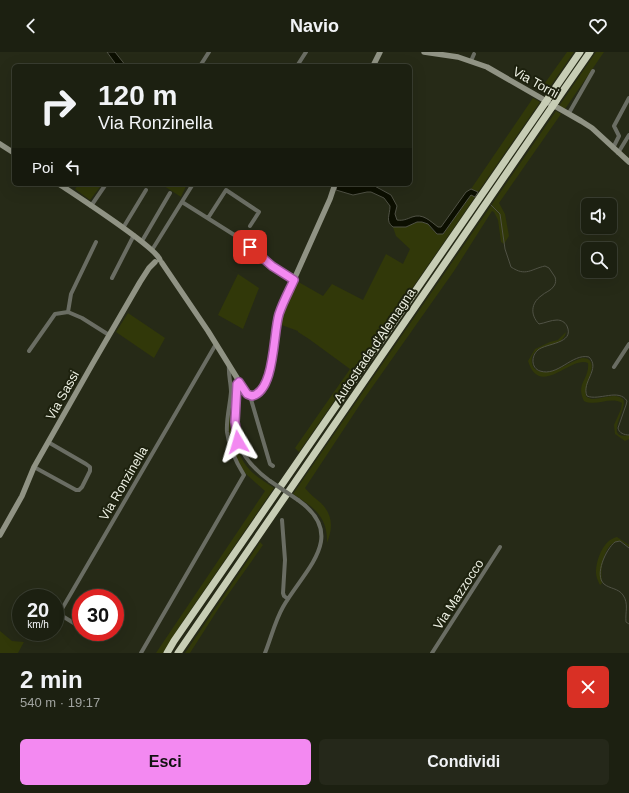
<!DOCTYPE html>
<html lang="it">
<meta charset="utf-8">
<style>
body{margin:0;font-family:Arial,sans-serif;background:#25281a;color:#f1f3f6;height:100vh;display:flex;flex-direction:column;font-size:15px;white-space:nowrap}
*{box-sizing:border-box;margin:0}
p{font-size:13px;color:#a0a39f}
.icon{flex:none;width:22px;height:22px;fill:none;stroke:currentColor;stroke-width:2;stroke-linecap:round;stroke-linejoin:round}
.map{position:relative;height:601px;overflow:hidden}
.sheet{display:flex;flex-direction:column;background:#1c2011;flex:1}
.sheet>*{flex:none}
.banner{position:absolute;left:12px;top:12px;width:400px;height:122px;border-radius:6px;box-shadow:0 4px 16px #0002,0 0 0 1px #3a3e31;background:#1c2011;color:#f1f3f6;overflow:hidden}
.fabs{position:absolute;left:581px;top:146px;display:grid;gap:8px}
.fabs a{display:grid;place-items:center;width:36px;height:36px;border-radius:6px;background:#1c2011;box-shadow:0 4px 16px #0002,0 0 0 1px #3a3e31;font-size:20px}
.speed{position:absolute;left:12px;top:537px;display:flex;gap:8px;font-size:20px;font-weight:700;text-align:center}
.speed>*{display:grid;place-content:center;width:52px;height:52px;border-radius:50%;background:#1c2011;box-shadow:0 4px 16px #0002,0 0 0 1px #3a3e31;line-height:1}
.speed small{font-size:10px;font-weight:400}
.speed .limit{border:6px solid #d22;background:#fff;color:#111}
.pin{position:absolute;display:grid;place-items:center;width:34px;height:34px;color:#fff;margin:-17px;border-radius:8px;box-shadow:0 2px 6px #0006}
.me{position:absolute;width:44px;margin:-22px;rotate:353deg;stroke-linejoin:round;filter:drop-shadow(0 0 3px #0008)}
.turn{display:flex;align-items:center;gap:14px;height:84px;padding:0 20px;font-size:18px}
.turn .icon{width:52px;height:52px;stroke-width:2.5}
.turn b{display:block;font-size:28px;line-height:34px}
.then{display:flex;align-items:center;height:38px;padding:0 20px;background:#0003;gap:8px;font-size:15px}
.round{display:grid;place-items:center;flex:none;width:42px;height:42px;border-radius:6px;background:#25281a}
.summary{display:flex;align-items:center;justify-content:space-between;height:68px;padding:0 20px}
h1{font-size:24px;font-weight:800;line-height:30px}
.primary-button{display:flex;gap:8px;margin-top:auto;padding:8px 20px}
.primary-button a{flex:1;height:46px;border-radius:6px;background:#f389f1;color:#111;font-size:16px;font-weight:800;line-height:46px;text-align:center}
.primary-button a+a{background:#25281a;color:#f1f3f6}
header{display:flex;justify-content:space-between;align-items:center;height:52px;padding:0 20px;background:#1c2011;font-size:18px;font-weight:800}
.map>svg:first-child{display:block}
</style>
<header><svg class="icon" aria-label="back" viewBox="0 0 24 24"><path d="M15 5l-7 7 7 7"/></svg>Navio<svg class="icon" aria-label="heart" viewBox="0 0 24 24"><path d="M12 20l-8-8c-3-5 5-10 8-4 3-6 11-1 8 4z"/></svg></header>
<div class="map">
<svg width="629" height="601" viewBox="0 0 629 601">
<rect width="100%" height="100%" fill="#262a17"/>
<!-- green -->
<path fill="#313809" d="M567 0H574L545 42 540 38Z
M596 0H604L565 57 559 54Z
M533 46 540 50 478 140 471 137Z
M556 59 561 62 499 151 505 162 509 184 504 192 501 190 498 168 494 160 492 159 454 219 361 351 305 436C310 442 315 446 321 451 333 463 333 476 327 491 328 464 313 455 293 442Z
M79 132H96L100 135 90 148 75 137Z
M161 132H187L181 145Z
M471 143 475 145 299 400 295 396 350 317 309 287 298 280V279L279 272 283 257 295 228 323 244 332 232 363 248 386 202 403 212 410 197 396 184 393 175H406L417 170H422L428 172 432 178 443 182Z
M238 222 259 236 243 277 218 263Z
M128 261 165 286 154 306 116 280Z
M566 280C563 297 538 290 532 305 531 309 532 315 535 317 549 327 568 310 582 306 603 306 583 333 586 344 586 345 591 347 592 347 600 348 615 340 623 347 629 355 602 389 629 383V387L625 389 615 382 614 373 621 357 622 351C610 344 596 355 584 349 575 331 590 327 588 311 571 303 540 347 528 309L535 297 550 290 558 288Z
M233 348C232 371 233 399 249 417 256 425 266 430 274 436L181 572 163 601H156L265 439 246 422 234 405 228 383V359Z
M617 485 629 493V495L621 489C603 489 600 518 602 531L600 533C598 529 596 525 596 521 596 508 603 488 617 485Z
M260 490 263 493 222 551 190 601H185Z
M0 579 12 589 24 590 18 601H0Z"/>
<!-- water -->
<path fill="#0c0f01" stroke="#505245" d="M107 0H115L126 14H117Z
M337 132 359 134 371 132 391 143 397 154 395 162 397 168C403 169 407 167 412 165 423 161 430 169 438 175H441L466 140 471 137 478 140 475 145 471 143 468 147 443 182H437L428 172 422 170H417L406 175H393C385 169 390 163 390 154L384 146 371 140H367L353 143 336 138Z"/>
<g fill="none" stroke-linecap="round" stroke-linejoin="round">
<!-- stream -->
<path stroke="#505245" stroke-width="1" d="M491 153 500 162 505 197 511 215C526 225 531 217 545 214L549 216 555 225C556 228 556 231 554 234 551 239 545 240 541 244 531 251 530 263 539 272 545 271 551 268 557 268 561 268 565 270 567 274 575 292 546 291 538 298 531 304 531 316 540 319 558 325 572 301 589 305 601 317 581 330 587 344 599 349 619 336 627 349L626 353 618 376C619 381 624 383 629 383
M629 496 620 489 615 490C606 497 594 523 604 532 610 537 618 536 623 543 629 552 625 560 626 570L629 572"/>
<!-- street -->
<path stroke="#6a6d63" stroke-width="4" d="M471 9 474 2
M200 14 209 0
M297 14 306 0
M569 61 593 19
M613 96 619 84 614 74 629 46
M618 101 629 83
M182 150 236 184 272 214 294 228
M91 154 106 132
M208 166 226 138 259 160 250 174
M123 176 146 138
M142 189 170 141
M96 190 71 242 68 260 82 266 109 283
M152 198 193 132
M112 226 134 183
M29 299 55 262 68 260
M614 315 629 292
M239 330 237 333C234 377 231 401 270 429
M250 344 270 412 273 414
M34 415 76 438H79L82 435 90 419V415L86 412 48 390
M282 468 285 508 283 541 284 544 288 547
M77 573 59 562 216 292
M141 601 244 423C236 410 229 396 227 380 226 367 230 353 231 340 231 331 228 322 229 313
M265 601C271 586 275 569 283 555 304 518 349 484 298 448
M432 601 500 495"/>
<!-- secondary -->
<path stroke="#909384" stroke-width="5.5" d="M424 0 458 5 487 15 581 69 592 76 629 110
M373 14 380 0
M0 92 14 101
M59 132C75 143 156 195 160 208
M162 211 208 279 247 342 254 344C274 334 274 282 279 261L330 147 335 132
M0 483 22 444 34 415 93 311 140 230 149 216 155 210"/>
<!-- highway -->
<path stroke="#c7cdb5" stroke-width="7" d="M549 45 580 0
M556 49 590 0
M167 601 174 589 545 51
M178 601 552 55"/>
<!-- street-bridge -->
<path stroke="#6a6d63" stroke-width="4" d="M270 429 298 448"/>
<!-- highway-bridge -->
<path stroke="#c7cdb5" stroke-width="7" d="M545 51 549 45
M552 55 556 49"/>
</g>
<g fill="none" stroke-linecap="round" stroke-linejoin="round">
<defs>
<path id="route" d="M238 390 235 370 237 332 239 330 247 342 252 344C275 339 273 282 279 262 283 250 289 239 294 228L272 214 250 195"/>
</defs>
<!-- route casing -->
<use href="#route" stroke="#9e599d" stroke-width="10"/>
<!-- route -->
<use href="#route" stroke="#f389f1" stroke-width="7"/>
</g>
<g text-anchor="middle" stroke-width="4" stroke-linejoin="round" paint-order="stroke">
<!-- street labels -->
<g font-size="13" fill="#edf0e3" stroke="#1d210e">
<text transform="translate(536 30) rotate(29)" y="5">Via Torni</text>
<text transform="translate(374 293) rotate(-56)" y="5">Autostrada d'Alemagna</text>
<text transform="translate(62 343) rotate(-61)" y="5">Via Sassi</text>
<text transform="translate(123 431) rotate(-60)" y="5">Via Ronzinella</text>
<text transform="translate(458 542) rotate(-57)" y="5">Via Mazzocco</text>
</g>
</g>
</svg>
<div class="fabs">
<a><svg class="icon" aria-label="sound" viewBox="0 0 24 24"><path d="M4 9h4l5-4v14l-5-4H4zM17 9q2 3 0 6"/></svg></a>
<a><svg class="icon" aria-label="search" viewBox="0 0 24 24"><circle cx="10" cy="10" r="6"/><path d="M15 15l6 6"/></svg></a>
</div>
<div class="speed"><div>20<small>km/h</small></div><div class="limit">30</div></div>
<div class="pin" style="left:250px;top:195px;background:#d93025"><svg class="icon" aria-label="arrive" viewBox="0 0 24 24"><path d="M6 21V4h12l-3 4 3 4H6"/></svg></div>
<svg class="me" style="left:238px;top:390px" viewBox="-20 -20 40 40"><path d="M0-17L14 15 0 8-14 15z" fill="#f389f1" stroke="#fff" stroke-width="4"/></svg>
<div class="banner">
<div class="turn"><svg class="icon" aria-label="right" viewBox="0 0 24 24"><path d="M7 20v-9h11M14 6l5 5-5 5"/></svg><div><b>120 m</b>Via Ronzinella</div></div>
<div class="then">Poi<svg class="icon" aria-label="left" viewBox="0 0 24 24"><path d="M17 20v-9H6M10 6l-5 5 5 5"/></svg></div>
</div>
</div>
<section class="sheet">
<div class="summary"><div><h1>2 min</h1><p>540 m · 19:17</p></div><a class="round" style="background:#d93025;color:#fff"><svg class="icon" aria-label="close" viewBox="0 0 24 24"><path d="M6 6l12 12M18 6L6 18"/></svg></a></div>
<div class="primary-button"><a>Esci</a><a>Condividi</a></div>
</section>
